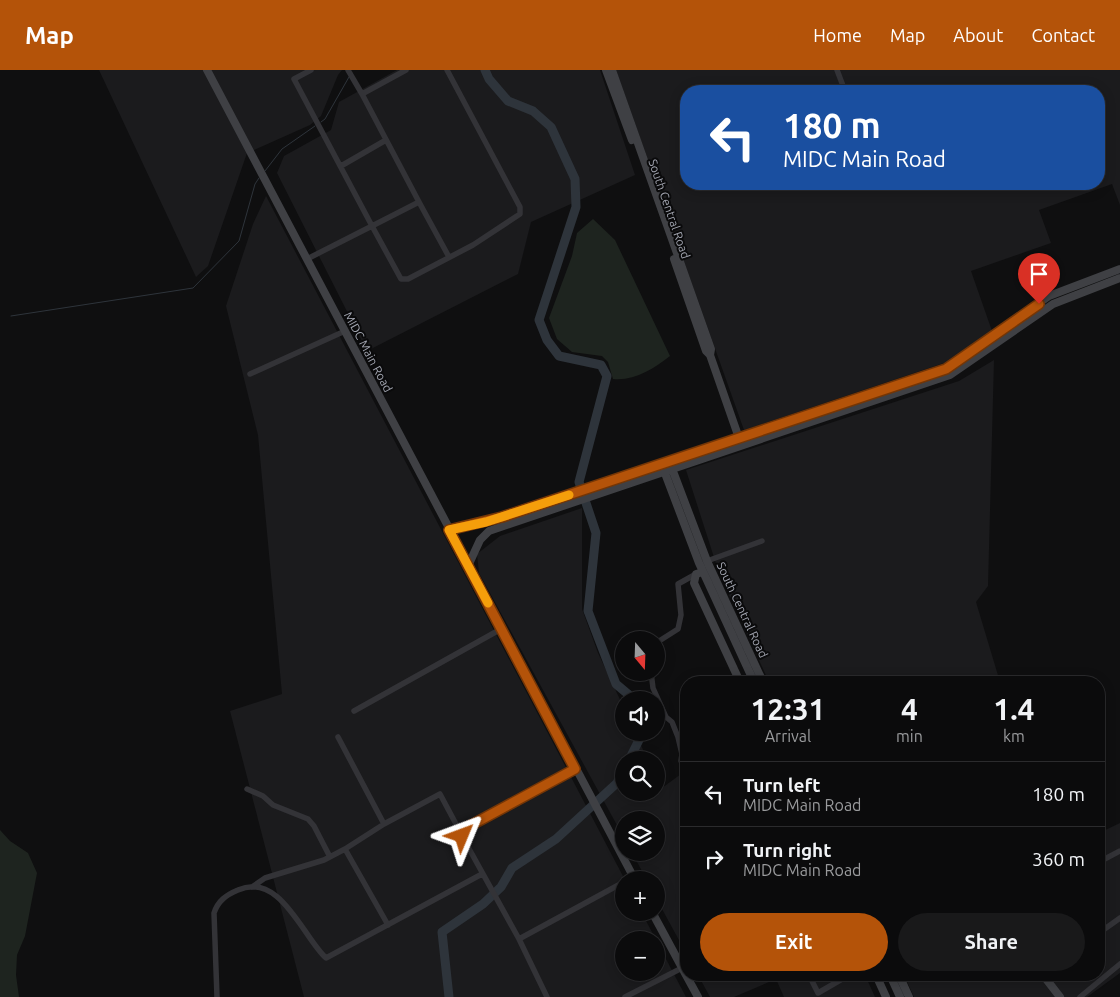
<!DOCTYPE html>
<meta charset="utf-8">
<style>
body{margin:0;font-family:Ubuntu,sans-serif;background:#19191a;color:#f1f3f6;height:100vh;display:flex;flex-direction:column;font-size:19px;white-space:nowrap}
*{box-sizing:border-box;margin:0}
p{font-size:16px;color:#9a9b9d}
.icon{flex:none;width:28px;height:28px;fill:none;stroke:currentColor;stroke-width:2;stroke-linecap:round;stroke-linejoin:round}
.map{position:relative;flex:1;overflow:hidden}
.details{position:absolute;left:680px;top:606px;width:425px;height:305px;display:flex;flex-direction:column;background:#0b0b0c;border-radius:20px;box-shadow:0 2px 12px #0003,0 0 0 1px #2b2b2d}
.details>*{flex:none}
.banner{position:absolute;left:680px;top:15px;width:425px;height:105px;border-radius:20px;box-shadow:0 2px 12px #0003,0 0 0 1px #2b2b2d;background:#1a4fa0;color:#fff;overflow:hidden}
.needle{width:32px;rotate:161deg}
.controls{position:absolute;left:615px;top:561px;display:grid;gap:10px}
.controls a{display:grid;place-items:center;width:50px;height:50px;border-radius:50%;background:#0b0b0c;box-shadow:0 2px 12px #0003,0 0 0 1px #2b2b2d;font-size:25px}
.pin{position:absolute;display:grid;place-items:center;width:42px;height:42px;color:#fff;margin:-51px -21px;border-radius:50% 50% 50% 0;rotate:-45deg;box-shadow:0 0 5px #0007}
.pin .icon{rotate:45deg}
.me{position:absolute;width:55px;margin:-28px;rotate:46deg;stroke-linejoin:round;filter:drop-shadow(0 0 4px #0008)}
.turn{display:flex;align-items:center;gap:18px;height:105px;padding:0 20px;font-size:22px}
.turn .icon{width:65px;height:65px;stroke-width:2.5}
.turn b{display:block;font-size:35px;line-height:42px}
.eta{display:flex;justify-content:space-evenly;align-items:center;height:85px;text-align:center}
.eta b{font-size:30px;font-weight:700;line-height:35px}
.button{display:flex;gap:10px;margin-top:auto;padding:10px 20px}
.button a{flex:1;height:58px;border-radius:30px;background:#b45309;color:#fff;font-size:20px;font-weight:700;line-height:58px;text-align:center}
.button a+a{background:#19191a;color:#f1f3f6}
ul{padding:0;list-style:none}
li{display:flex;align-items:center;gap:15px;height:65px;padding:0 20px;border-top:1px solid #2b2b2d}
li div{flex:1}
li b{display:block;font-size:19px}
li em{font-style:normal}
header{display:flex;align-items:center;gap:30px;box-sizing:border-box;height:70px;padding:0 25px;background:#b45309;color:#fff}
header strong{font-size:24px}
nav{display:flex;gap:28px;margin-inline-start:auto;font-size:18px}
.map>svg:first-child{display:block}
</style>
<header>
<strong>Map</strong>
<nav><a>Home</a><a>Map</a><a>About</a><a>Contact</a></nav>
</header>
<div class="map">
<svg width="1120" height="927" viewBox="0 0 1120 927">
<rect width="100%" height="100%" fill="#0f0f10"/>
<!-- built -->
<path fill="#1b1b1d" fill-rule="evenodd" d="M99 0H342L338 5 321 46 310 55 247 83 208 196 196 207Z
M397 0H600L635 105 531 152 518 204 367 281 277 103 284 86 331 60 339 32Z
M616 0H1120V135L1112 114 1039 140 1051 173 971 201 992 261 944 293 744 360ZM686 21H1099V114H686Z
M266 126 625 810 624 842 642 843 656 870H624V902H656V870L686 927H304L230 641 282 624 258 365 226 236 253 154Z
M994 290 988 516 976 532 1000 612H769L719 503 686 400 959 311Z
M582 438V539L598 583 624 638V662L635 663 648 690H624V722H656V707L662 718 681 704 686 718V883L656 828V810H647L632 783 656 782V750H624V768L479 503 477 484 500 466Z
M1120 753V903L1087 927H914L904 905H1099V763Z
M698 905H865L875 927H784L776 909 734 927H710Z"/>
<!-- green -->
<path fill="#1e241f" d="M593 149 615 170 670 286C653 299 635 311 613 309L608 292 602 286 572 282 557 269 549 248 572 186 577 163Z
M0 760 10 771 28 783 37 803 25 866 17 885 16 905 19 927H0Z"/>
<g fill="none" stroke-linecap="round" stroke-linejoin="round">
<!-- stream -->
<path stroke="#2e343b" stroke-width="1" d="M321 52 325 49 349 7
M265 101 282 79 315 56
M11 246 193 218 239 171 255 114 259 108"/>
<!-- river -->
<path stroke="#2e343b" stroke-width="9" d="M485 0 489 9 508 31 533 41 551 57 575 109 576 137 539 250 547 270 559 286 601 295 607 306 579 412 596 463 588 541 616 614 635 630
M629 690 643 662
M449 927 442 862 483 834 501 817 512 798 556 769 617 713 624 699"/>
<!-- street -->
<path stroke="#333337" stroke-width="5.5" d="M311 0 294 9 372 156 419 132 362 24
M348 0 362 24 406 0
M837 0 845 21
M341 96 386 70
M419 132 449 187
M307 189 372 156 401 209H408L473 175 520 144V137L447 0
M250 304 345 261
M707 491 762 471
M656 573 678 559 681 545 678 514 696 504
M651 602 653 618 666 647 672 652 678 667 682 684 681 691 686 700
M354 641 501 559
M338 667 384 754 345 779 388 855
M247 719 263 726 273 735 308 749 314 756 330 787
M384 754 440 724 456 754 464 759
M1099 792 1120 781
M252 817 265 808 324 790 345 779
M1099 863 1120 848
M519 869 462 766 464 759 575 699
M809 905 818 923 849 905
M217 927 214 843C218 831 226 825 238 820 280 801 303 867 326 888L482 804
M547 927 519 869 624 812
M625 927 682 898
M1080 927 1120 894"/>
<!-- secondary -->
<path stroke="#3f4044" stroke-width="8" d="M207 0 635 810
M606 0 632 70
M612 0 711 279 710 285 740 371
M674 189 706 281 710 285
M671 396 707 491 763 612
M663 398 699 493 754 612
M449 460 487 452 946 299 1049 226 1120 199
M468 496 480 470 489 461 950 305 1053 234 1120 208
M703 502 696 504 694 513 740 612
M652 842 686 905
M686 905 698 927
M876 905 886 927
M890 905 900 927
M899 905 909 927
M1043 905 1060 927"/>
</g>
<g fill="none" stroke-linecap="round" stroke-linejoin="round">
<defs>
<path id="route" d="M462 766 464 759 575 699 449 460 502 447 946 299 1039 234"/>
</defs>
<!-- route casing -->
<use href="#route" stroke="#753606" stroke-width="12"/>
<!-- route -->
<use href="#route" stroke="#b45309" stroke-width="9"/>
<!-- slow -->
<path stroke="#f59e0b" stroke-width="9" d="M488 533 449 460 486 452 569 425"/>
</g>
<g text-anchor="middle" stroke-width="4" stroke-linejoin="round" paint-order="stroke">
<!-- street labels -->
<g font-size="12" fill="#a2a5b0" stroke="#0a0a0b">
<text transform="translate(669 139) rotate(71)" y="4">South Central Road</text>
<text transform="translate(368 282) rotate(62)" y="4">MIDC Main Road</text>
<text transform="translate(742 540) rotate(65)" y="4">South Central Road</text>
</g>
</g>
</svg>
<div class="controls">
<a><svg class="needle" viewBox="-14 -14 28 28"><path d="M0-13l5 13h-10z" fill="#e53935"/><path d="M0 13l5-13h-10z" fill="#9a9b9d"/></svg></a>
<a><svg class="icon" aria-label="sound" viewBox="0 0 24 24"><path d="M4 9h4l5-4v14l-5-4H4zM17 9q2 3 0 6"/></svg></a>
<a><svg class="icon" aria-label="search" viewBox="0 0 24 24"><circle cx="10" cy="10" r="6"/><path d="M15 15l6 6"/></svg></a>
<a><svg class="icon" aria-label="layers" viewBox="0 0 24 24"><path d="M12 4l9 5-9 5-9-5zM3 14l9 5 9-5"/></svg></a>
<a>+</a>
<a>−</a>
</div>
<div class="pin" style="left:1039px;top:234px;background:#d93025"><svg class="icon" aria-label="arrive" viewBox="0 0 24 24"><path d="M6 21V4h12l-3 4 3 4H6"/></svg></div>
<svg class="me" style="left:462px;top:766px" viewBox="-20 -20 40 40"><path d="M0-17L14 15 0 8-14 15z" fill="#b45309" stroke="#fff" stroke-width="4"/></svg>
<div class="banner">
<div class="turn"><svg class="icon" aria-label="left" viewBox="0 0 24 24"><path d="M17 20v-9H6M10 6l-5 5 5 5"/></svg><div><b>180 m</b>MIDC Main Road</div></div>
</div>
<section class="details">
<div class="eta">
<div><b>12:31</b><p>Arrival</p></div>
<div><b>4</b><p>min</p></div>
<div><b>1.4</b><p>km</p></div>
</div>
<ul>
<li><svg class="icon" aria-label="left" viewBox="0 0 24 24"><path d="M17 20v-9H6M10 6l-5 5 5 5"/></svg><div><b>Turn left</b><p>MIDC Main Road</p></div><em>180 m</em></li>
<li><svg class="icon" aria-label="right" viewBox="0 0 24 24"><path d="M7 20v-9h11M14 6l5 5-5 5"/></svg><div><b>Turn right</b><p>MIDC Main Road</p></div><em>360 m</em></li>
</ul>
<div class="button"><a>Exit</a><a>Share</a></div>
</section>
</div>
